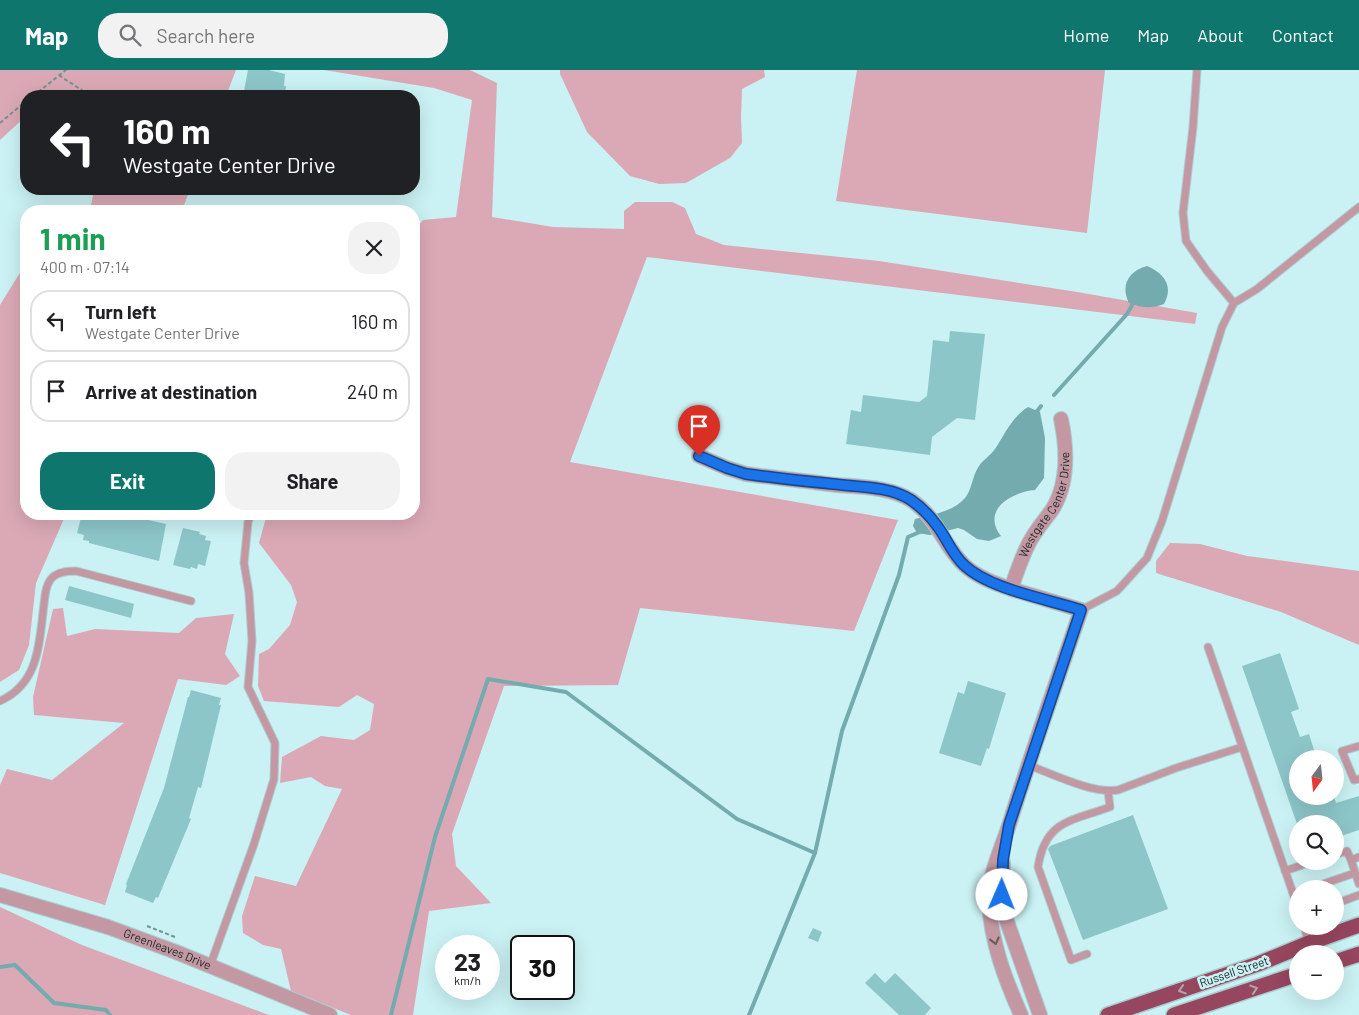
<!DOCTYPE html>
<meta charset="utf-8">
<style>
body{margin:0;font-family:Barlow,sans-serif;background:#f2f2f2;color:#202124;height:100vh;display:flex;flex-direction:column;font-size:19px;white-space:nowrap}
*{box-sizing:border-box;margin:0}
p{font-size:16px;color:#757577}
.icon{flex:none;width:28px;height:28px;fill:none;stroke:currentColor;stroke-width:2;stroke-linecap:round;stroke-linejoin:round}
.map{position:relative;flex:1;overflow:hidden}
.side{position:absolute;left:20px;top:135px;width:400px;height:315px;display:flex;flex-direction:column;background:#fff;border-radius:20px;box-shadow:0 5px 20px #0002}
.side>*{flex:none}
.hud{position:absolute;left:20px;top:20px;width:400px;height:105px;border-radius:20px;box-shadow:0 5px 20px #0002;background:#202124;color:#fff;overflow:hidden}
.needle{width:32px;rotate:195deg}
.buttons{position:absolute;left:1289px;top:680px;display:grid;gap:10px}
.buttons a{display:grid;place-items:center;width:55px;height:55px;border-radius:50%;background:#fff;box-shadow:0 5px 20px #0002;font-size:25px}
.speed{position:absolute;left:435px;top:865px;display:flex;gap:10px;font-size:25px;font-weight:700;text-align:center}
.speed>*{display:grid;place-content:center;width:65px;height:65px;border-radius:50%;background:#fff;box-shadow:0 5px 20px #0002;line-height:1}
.speed small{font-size:12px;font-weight:400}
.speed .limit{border:2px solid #111;border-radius:8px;background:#fff;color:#111}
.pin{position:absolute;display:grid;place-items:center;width:42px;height:42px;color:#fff;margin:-51px -21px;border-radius:50% 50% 50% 0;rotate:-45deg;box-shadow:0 0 5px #0007}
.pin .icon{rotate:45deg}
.me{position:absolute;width:55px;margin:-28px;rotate:1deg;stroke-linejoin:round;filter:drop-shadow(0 0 4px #0008)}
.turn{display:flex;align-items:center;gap:18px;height:105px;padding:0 20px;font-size:22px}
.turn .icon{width:65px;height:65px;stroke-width:2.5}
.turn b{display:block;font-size:35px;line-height:42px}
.round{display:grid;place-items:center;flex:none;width:52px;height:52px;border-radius:20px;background:#f2f2f2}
.overview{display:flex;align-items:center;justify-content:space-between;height:85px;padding:0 20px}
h1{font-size:30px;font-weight:700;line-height:38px;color:#1e9e55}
.primary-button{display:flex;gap:10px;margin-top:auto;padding:10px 20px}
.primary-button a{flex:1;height:58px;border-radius:20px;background:#0f766e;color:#fff;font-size:20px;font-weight:700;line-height:58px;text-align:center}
.primary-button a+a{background:#f2f2f2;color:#202124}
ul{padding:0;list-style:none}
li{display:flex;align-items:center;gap:15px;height:62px;margin:0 10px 8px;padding:0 10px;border:2px solid #e0e0e0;border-radius:20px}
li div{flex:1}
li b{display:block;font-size:19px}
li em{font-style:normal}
header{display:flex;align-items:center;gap:30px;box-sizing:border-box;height:70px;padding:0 25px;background:#0f766e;color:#fff}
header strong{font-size:24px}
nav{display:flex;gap:28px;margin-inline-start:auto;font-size:18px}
.search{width:350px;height:45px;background:#f2f2f2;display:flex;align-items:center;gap:12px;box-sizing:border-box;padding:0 18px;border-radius:20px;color:#757577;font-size:19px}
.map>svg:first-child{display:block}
</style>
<header>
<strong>Map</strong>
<div class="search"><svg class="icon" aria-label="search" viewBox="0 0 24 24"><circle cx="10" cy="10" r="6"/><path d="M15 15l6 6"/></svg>Search here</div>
<nav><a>Home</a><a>Map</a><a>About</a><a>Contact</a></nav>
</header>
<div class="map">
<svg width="1359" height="945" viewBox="0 0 1359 945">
<rect width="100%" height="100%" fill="#caf1f3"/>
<!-- forest -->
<path fill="#daa9b5" d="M0 0H236L226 26H96L75 23 61 26H26V46L0 70Z
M324 0H470L497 13 492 147 553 157 624 159V141L635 132H672L685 138 696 164 724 175 879 191 1077 222 1197 243 1195 254 647 187 570 392 898 450 854 561 640 538 618 615 504 616 452 764 456 796 491 833 429 841 413 945H351L291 921 281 879 263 875 243 863 242 846 255 806 296 816 342 719 325 716 311 707 280 713 282 687 321 666 354 670 370 660 374 634 357 625 339 637 264 631 258 616 259 584 269 579 290 555 297 532 291 515 259 473 267 444H414V160L423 150 456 147 472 30 434 18Z
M560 0H764L765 7 742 19 741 47 742 73 730 88 686 113 659 114 630 106 587 62 560 4Z
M857 0H1105L1087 163 836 131Z
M94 119H190L182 141H58L60 139 91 136Z
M26 193V444H66L36 513 29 575 19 600 0 612V235Z
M1170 473 1200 474 1247 486 1359 501V575L1281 542 1156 503V491Z
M63 538 67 566 95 559 179 563 196 548 234 544 225 584 240 606 226 615 178 609 105 835 0 803V715L7 699 52 710 124 653 34 645 33 627 53 539Z
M0 837 82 875 269 945H0Z"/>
<!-- water -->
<path fill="#73abae" d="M1147 196C1164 203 1174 216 1164 234 1150 239 1143 238 1129 233 1120 215 1129 201 1147 196Z
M1028 337 1040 342 1045 368 1044 408 1035 420C1011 422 981 440 1001 466L989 471 977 469 964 460 958 458 930 465 917 463 913 456 915 449C931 445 953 442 965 428 972 420 972 406 979 396 983 390 990 386 995 379 1005 364 1011 348 1028 337Z"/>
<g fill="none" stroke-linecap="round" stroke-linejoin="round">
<!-- stream -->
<path stroke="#73abae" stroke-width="4" d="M1054 325 1127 244 1135 230
M1035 344 1041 336
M0 897 15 895 54 933 106 940 110 945
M391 945 435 767 488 609 566 622 737 749 815 783
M749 945 815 783 842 661 899 505 908 467 922 461"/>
</g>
<!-- building -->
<path fill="#8dc6c9" d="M248 0H269L285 4 284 16H286L285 26H243Z
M950 261 985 264 975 350 957 348 932 367 930 385 846 374 851 340 861 342 863 325 919 332 927 326 933 270 949 272Z
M82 444H122L166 454 159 491 89 473V471L83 470 84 465 77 463Z
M183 458 200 462 199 464 206 466 205 470 211 471 205 496 198 494 197 499 191 497 190 499 173 495Z
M69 516 134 534 131 548 65 530Z
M1280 583 1299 639 1291 642 1300 667 1309 664 1317 689H1298V726H1334L1336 733 1359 726V760L1335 768V754H1297L1242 596Z
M968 611 1006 623 989 679 987 678 981 696 939 683 958 622 964 624Z
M191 620 221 628 219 635H221L201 718 198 717 189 748 191 749 158 828 156 827 153 833 125 822 127 815 126 814 164 718 188 627H189Z
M1133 745 1168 839 1083 870 1048 779 1050 776Z
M813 858 822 862 818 872 808 868Z
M875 903 885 913 895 903 931 938 925 945H899L865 913Z"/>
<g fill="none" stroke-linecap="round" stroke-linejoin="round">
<defs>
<path id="service" d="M1234 233 1257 219 1359 137
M1081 540 1117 521 1147 488 1162 451 1222 257 1234 233 1207 201 1186 171 1183 143 1193 57 1197 0
M1208 577 1298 838
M0 631C40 613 39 572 44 534 45 525 46 512 54 506 61 501 69 501 76 501L191 531
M1359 676 1342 681 1354 710 1359 709
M1028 695C1053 704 1092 724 1118 720L1176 698 1242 677
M1337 784 1347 781 1351 790
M1359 787 1351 790 1359 814
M1285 801 1314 791
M1308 819 1355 803
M1335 834 1359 825
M1304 856 1309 873
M1087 884 1071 890 1038 797C1045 750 1072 751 1110 737L1108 721
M210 896 254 774 274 709 275 673 248 617 252 571 249 523 244 493 248 452 251 444"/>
<g id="minor">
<path id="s1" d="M699 386 727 398 746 404C776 408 806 411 837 415 860 417 890 417 911 430 938 448 943 475 964 495 977 507 994 513 1011 519 1016 504 1021 489 1028 475 1034 462 1044 451 1052 440 1069 413 1067 378 1061 349"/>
<path d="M1011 519 1081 540C1057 611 1032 681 1010 752 1002 778 988 805 989 832 991 872 1005 909 1021 945"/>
<path d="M1003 793 1002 825 1004 843 1040 945"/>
<path id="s2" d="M0 825 108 857 176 882 330 945"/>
</g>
<path id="trunk" d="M1335 892 1359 884
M1108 945 1258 894 1309 873 1359 855
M1174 945 1298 904"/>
</defs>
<!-- service casing -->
<use href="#service" stroke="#aaccce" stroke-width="9"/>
<!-- minor casing -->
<use href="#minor" stroke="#aaccce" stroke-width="16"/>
<!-- trunk casing -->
<use href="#trunk" stroke="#aaccce" stroke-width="18"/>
<!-- path -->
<path stroke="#759192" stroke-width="2" stroke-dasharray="4 2.5" stroke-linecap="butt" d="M59 5C69 13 80 17 88 26
M33 26 66 0
M0 53 26 31
M147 856 175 867"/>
<!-- service -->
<use href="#service" stroke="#c498a2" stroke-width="7"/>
<!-- minor -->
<use href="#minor" stroke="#c498a2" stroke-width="14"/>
<!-- trunk -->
<use href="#trunk" stroke="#96465e" stroke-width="15"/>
</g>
<!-- one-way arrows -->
<defs><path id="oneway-chevron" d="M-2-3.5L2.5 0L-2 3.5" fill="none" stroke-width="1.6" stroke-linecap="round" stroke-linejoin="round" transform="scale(1.25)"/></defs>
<use stroke="#64595d" href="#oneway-chevron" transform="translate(995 871) rotate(76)"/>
<g stroke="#b3a4b0">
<use href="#oneway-chevron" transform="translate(1254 919) rotate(-18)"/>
<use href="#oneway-chevron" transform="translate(1182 920) rotate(162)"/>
</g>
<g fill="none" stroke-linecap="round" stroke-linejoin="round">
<defs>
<path id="route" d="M699 386 727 398 746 404C775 408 804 411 833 414 857 417 890 416 911 430 921 437 931 447 938 457 947 469 952 484 964 495 989 519 1047 529 1081 540L1009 755 1003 790 1002 825"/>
</defs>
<!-- route casing -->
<use href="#route" stroke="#114b97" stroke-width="12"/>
<!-- route -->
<use href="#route" stroke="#1a73e8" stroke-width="9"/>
</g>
<g text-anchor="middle" stroke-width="5" stroke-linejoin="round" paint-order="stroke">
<!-- street labels -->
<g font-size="12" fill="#162525" stroke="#caf1f3">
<text dy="4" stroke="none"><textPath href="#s1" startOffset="448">Westgate Center Drive</textPath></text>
<text dy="4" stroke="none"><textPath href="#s2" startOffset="176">Greenleaves Drive</textPath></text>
<text transform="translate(1234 902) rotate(-19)" y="4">Russell Street</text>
</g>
</g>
</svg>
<div class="buttons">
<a><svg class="needle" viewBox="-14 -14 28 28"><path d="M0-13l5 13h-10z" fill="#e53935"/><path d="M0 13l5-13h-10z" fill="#757577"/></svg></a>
<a><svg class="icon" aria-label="search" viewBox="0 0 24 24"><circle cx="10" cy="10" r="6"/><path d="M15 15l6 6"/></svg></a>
<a>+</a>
<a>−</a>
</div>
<div class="speed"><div>23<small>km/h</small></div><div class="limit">30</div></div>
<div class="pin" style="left:699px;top:386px;background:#d93025"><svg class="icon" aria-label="arrive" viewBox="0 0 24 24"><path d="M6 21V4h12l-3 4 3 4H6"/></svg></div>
<svg class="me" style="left:1002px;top:825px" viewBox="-20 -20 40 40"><circle r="19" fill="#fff"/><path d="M0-13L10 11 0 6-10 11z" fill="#1a73e8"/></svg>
<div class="hud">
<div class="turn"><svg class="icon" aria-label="left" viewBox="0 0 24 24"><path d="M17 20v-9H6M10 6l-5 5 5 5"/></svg><div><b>160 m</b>Westgate Center Drive</div></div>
</div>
<section class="side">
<div class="overview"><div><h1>1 min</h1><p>400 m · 07:14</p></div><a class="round"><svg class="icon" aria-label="close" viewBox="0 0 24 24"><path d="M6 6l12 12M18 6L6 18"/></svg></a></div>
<ul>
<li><svg class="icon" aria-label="left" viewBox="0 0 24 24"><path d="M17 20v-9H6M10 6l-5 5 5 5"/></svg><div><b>Turn left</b><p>Westgate Center Drive</p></div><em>160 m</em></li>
<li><svg class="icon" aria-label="arrive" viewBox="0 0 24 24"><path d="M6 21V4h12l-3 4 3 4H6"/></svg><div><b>Arrive at destination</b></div><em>240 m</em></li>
</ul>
<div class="primary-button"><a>Exit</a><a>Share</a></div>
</section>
</div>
